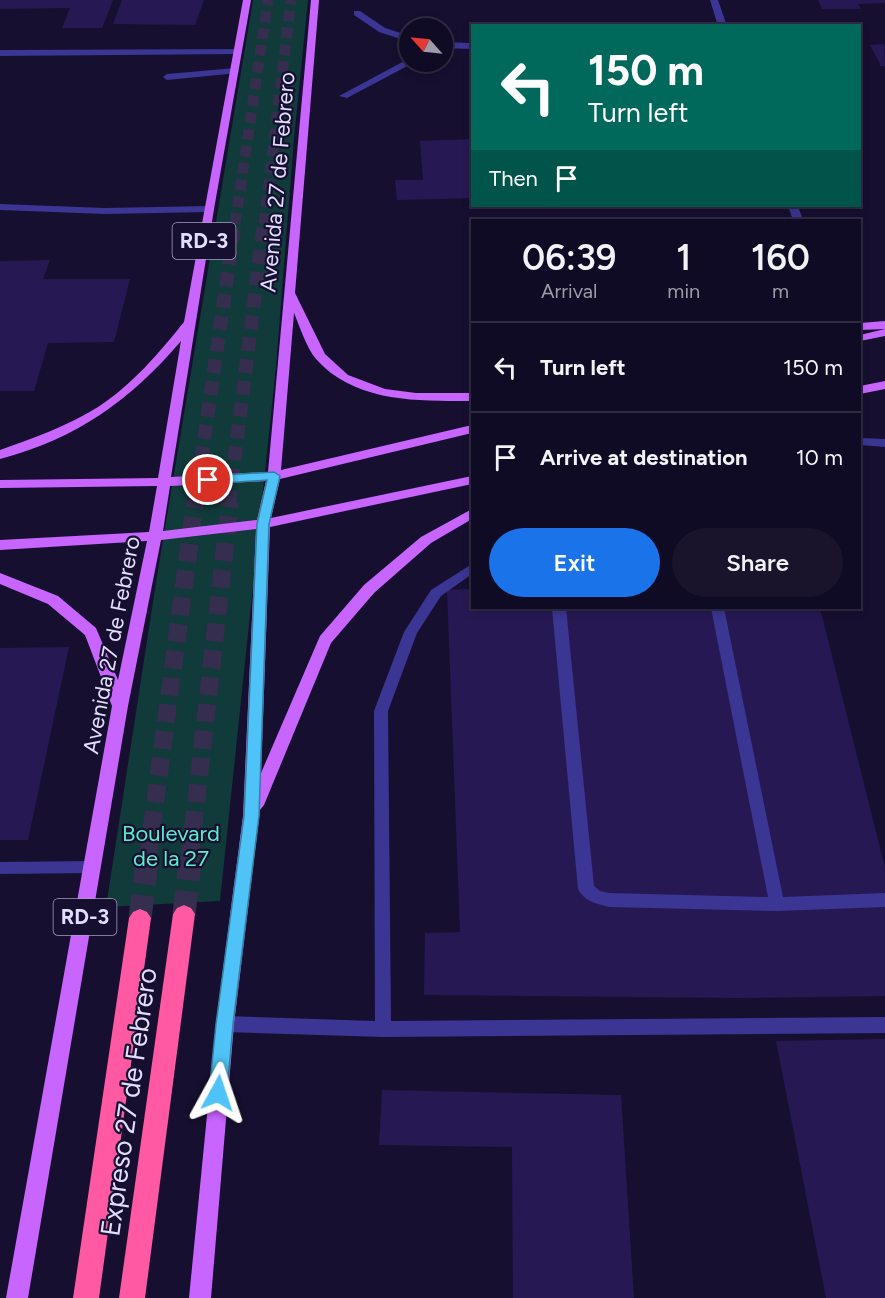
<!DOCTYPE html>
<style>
body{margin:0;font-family:Figtree,sans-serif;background:#19142c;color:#f1f3f6;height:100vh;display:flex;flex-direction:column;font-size:22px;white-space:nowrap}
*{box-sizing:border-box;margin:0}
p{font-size:20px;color:#9c9ba6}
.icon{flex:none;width:33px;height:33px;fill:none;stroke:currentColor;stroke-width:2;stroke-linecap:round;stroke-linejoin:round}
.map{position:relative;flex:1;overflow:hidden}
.details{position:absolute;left:471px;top:219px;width:390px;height:390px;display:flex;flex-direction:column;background:#100b24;border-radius:0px;box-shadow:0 3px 9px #0003,0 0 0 2px #302b41}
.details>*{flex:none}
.banner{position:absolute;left:471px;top:24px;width:390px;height:183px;border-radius:0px;box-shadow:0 3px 9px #0003,0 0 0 2px #302b41;background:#00695c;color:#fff;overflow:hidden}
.needle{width:39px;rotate:297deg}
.buttons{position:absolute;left:399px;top:18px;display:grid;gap:12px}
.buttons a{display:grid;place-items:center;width:54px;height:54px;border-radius:50%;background:#100b24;box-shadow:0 3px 9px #0003,0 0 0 2px #302b41;font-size:30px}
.pin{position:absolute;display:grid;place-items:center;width:51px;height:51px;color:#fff;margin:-26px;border:3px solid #fff;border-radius:50%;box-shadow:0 2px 6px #0007}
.me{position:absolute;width:66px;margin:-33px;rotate:5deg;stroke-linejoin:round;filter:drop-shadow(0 0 4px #0008)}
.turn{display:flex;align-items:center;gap:21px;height:126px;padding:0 18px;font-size:27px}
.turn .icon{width:78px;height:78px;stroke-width:2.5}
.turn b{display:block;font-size:42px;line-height:51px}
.then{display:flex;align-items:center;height:57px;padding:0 18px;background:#0003;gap:12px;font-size:22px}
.eta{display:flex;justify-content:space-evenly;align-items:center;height:102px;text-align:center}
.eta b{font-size:36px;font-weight:600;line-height:42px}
.button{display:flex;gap:12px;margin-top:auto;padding:12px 18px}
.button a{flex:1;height:69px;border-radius:36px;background:#1a73e8;color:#fff;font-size:24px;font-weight:600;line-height:69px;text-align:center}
.button a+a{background:#19142c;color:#f1f3f6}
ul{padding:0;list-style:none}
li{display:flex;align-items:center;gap:18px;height:90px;padding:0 18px;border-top:2px solid #302b41}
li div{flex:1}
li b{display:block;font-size:22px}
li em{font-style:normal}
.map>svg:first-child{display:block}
</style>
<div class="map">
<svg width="885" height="1298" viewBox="0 0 885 1298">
<rect width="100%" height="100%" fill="#160f30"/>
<!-- green -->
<path fill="#113a3a" d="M253 0H308L294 139 276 367 220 901 106 907 157 576Z"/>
<!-- building -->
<path fill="#261953" d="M0 0H113L102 28H62L70 8 0 9Z
M122 0H204L195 25 113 24Z
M818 0H885V3L858 4 861 9H822Z
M870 45 884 44 885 66H881Z
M472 139V198L397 200 395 180H423L420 141Z
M50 260 43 279H130L114 342 48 343 34 391H0V261Z
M472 589V608H820L885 868V996L737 998 424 995 425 933 460 932 447 590Z
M69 647 28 840H0V648Z
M885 1039V1298H826L776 1041Z
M382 1090 621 1095 634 1298H513L512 1147 379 1145Z"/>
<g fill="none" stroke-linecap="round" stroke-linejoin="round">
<!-- motorway-tunnel-far3 -->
<path stroke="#352e4f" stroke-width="11" stroke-dasharray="11 6" stroke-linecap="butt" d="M235 224 268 0
M264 224 291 0"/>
<!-- motorway-tunnel-far2 -->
<path stroke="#352e4f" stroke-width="14" stroke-dasharray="14 8" stroke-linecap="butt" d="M195 504 235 222
M229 504 264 222"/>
<!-- motorway-tunnel-far1 -->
<path stroke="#352e4f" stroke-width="18" stroke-dasharray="18 9" stroke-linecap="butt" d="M148 856 195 502
M190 856 230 502"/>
<!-- motorway-tunnel -->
<path stroke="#352e4f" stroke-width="23" stroke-dasharray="23 11" stroke-linecap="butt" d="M184 914 191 855
M140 918 148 855"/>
<!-- service -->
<path fill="#3b3593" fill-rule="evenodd" d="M235 68 239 71 238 73 167 80 163 77 167 74Z
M0 204 105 208 209 206 214 209 209 212 105 214 0 210Z
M860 438 885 439V447L860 445Z
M472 564V574L441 596 417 633 388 711 391 1021 885 1017V1033L383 1037 225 1032 219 1029 217 1024 219 1019 225 1016 375 1021 374 711 404 632 431 590Z
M552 608H566L594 886 600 891 609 893 768 897 711 608H724L783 897 885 893V907L777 911 609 907C597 904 584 901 578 889Z
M93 861 98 863 101 867 98 871 93 873 0 874V862Z"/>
<!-- minor -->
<path fill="#3b3593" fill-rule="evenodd" d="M710 0H718L727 26H718Z
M354 11H360L385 28 410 36V42L379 32 354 15Z
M442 42 472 43V49L442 48Z
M241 49V53L238 54 0 56V50Z
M410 58V62L413 63 347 98 339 96Z
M788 206H798L803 220H793Z"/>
<!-- primary -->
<path fill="#c965ff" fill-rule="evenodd" d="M243 0H251L214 209 171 477 268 472 311 0H319L295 293 325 354 348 375 385 389 416 393H472V401C418 401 355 403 316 359 306 347 300 327 294 313L281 470 472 425V433L280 479 271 518 472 476V484L270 527 261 773 320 636 364 585 421 537 472 509V519L431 543 374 593 331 643 264 805 260 810 234 1024 211 1298H189L216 1024 243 816 256 529 161 540 128 706 28 1298H6L112 706 85 635 48 604 0 584V573L58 596 96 628 118 680 147 541 0 550V540L149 532 157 486 0 488V480L158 478 181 341C131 400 76 439 0 459V450C33 438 68 426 98 407 132 385 159 353 184 322ZM266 481 257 520 163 531 170 486Z
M885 321V336L860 341V335L885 329 860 330V323Z
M885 381V389L860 394V386Z"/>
<!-- motorway -->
<path fill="#ff59a4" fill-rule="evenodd" d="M184 905 191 908 195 914 145 1298H119L173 914 177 908Z
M140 909 147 912 151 918 99 1298H73L129 918 133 912Z"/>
</g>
<!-- route -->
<path fill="#4fc3f7" stroke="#337fa1" stroke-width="1.5" d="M274 472 280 476 269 524 259 816 233 1024 227 1093 224 1098 218 1101 212 1098 209 1093 216 1024 244 816 257 524 267 480 208 484 202 480 208 476Z"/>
<g text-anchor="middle" stroke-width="4.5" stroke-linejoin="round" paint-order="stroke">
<!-- shield labels -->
<g fill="#160f30" stroke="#a5a0c1" stroke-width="1.5">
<rect x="172.5" y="223" width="63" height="36" rx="4.5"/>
<rect x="53.5" y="899" width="63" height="36" rx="4.5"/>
</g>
<g font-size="21" font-weight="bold" fill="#e2deff">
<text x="204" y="248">RD-3</text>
<text x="85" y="924">RD-3</text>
</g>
<!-- street labels -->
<g font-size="22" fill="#e2deff" stroke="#160f30">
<text transform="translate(277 182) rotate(-85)" y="8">Avenida 27 de Febrero</text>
<text transform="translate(111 645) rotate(-79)" y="8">Avenida 27 de Febrero</text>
</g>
<!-- park labels -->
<g font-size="22" fill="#5beecd" stroke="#160f30">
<text x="171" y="841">Boulevard<tspan x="171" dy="25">de la 27</tspan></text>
</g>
<!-- near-street labels -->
<g font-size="27" fill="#e2deff" stroke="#160f30">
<text transform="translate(129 1102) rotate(-82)" y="9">Expreso 27 de Febrero</text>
</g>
</g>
</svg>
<div class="buttons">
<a><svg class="needle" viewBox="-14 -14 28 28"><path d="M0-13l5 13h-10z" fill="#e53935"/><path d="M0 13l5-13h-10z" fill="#9c9ba6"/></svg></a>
</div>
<div class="pin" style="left:208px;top:480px;background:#d93025"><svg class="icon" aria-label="arrive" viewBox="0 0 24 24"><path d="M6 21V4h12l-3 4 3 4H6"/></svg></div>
<svg class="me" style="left:218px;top:1093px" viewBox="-20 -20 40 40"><path d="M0-17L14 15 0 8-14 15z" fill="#4fc3f7" stroke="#fff" stroke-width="4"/></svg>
<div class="banner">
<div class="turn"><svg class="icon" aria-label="left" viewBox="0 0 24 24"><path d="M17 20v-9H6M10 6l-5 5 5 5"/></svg><div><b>150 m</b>Turn left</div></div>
<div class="then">Then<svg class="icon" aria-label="arrive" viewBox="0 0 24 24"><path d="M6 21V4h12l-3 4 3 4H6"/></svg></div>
</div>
<section class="details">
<div class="eta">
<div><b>06:39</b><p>Arrival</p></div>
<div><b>1</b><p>min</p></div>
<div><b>160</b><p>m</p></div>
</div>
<ul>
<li><svg class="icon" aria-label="left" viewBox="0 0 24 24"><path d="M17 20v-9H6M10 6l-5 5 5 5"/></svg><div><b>Turn left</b></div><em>150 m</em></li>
<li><svg class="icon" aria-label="arrive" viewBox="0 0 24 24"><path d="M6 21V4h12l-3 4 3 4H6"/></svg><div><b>Arrive at destination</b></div><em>10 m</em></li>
</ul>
<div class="button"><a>Exit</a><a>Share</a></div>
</section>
</div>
